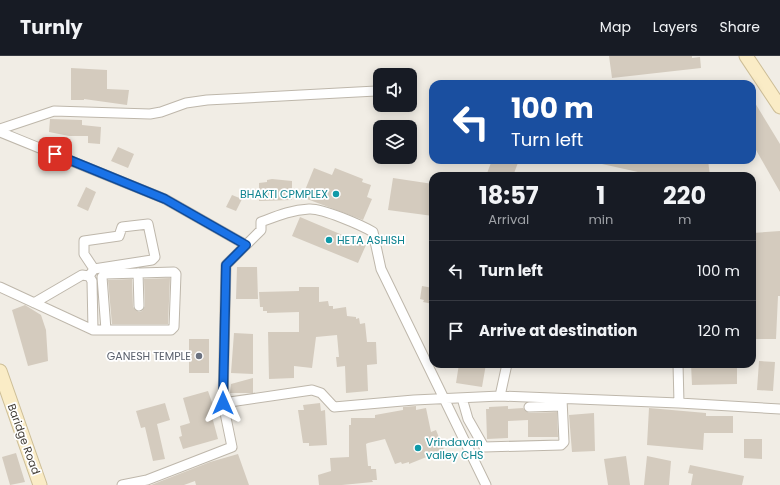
<!DOCTYPE html>
<style>
body{margin:0;font-family:Poppins,sans-serif;background:#20242c;color:#f1f3f6;height:100vh;display:flex;flex-direction:column;font-size:15px;white-space:nowrap}
*{box-sizing:border-box;margin:0}
p{font-size:13px;color:#9ea1a6}
.icon{flex:none;width:22px;height:22px;fill:none;stroke:currentColor;stroke-width:2;stroke-linecap:round;stroke-linejoin:round}
.map{position:relative;flex:1;overflow:hidden}
.drawer{position:absolute;left:429px;top:116px;width:327px;height:196px;display:flex;flex-direction:column;background:#171b24;border-radius:12px;box-shadow:0 2px 10px #0003}
.drawer>*{flex:none}
.top-card{position:absolute;left:429px;top:24px;width:327px;height:84px;border-radius:12px;box-shadow:0 2px 10px #0003;background:#1a4fa0;color:#fff;overflow:hidden}
.tools{position:absolute;left:373px;top:12px;display:grid;gap:8px}
.tools a{display:grid;place-items:center;width:44px;height:44px;border-radius:8px;background:#171b24;box-shadow:0 2px 10px #0003;font-size:20px}
.pin{position:absolute;display:grid;place-items:center;width:34px;height:34px;color:#fff;margin:-17px;border-radius:8px;box-shadow:0 2px 6px #0006}
.me{position:absolute;width:44px;margin:-22px;rotate:0deg;stroke-linejoin:round;filter:drop-shadow(0 0 3px #0008)}
.turn{display:flex;align-items:center;gap:14px;height:84px;padding:0 16px;font-size:18px}
.turn .icon{width:52px;height:52px;stroke-width:2.5}
.turn b{display:block;font-size:28px;line-height:34px}
.eta{display:flex;justify-content:space-evenly;align-items:center;height:68px;text-align:center}
.eta b{font-size:24px;font-weight:700;line-height:28px}
ul{padding:0;list-style:none}
li{display:flex;align-items:center;gap:12px;height:60px;padding:0 16px;border-top:1px solid #363941}
li div{flex:1}
li b{display:block;font-size:15px}
li em{font-style:normal}
header{display:flex;align-items:center;gap:24px;box-sizing:border-box;height:56px;padding:0 20px;background:#171b24;border-bottom:1px solid #363941}
header strong{font-size:19px}
nav{display:flex;gap:22px;margin-inline-start:auto;font-size:14px}
.map>svg:first-child{display:block}
</style>
<header>
<strong>Turnly</strong>
<nav><a>Map</a><a>Layers</a><a>Share</a></nav>
</header>
<div class="map">
<svg width="780" height="429" viewBox="0 0 780 429">
<rect width="100%" height="100%" fill="#f1ede5"/>
<!-- building -->
<path fill="#d4cbbe" d="M609 0H692V2L700 1 701 12 612 22Z
M71 12 107 14V33L129 34 127 49 84 43V44H71Z
M752 42 780 88V136L752 87Z
M50 63 82 64V69L101 71 100 88 88 87V80H69L49 76Z
M118 91 134 98 128 112 111 105Z
M492 104H519L513 120H486Z
M602 104H708L710 120H656L602 108Z
M314 112 332 119 335 112 363 123 362 126 371 129 367 141 372 143 363 164 307 143 301 144Z
M393 122 433 128V160L388 154Z
M272 123 292 125V144L259 145V127L267 126V124Z
M86 131 96 136 88 155 77 150Z
M232 139 242 143 236 155 226 151Z
M300 161 366 189 358 207 292 180Z
M780 175V240H778L776 283H752V177Z
M237 211H257L258 243H236Z
M170 222 168 268H112L108 224 132 223 133 251 139 256 142 255 145 250 144 223Z
M422 230 433 232V248L423 246 424 244 420 243Z
M299 231H319V246L328 245 329 250H333V253L346 251 347 260 356 261V263L359 262 360 268 365 267 367 286H376L377 308 367 309 368 335 346 337 345 310 337 311 336 301H339L337 279 316 281 312 312 294 310V322L269 323 268 276H299V256L267 257V255H263V251H260L259 236 299 235Z
M25 249 41 259 46 274 48 305 28 310 12 254Z
M234 277 253 278V318L231 317Z
M189 283H209V317H189Z
M759 305 775 306 773 335 757 334Z
M459 308H486L482 331 456 327Z
M691 308H737V328L692 329Z
M253 322V337H230L231 328Z
M208 335 214 352 210 353 218 383 183 393 179 381 182 380 180 370 190 367 183 342Z
M165 347 170 364 157 368 165 403 153 405 145 371 141 372 136 355Z
M320 347 321 355 325 354 327 389 309 390V387H303L298 354H304L303 349Z
M416 350V354L426 352 431 376 436 374 444 394 409 408V406L402 408 401 406 395 408 385 383 368 387 366 388 368 410H371V413H376L377 424H372L373 426 342 429H319L318 419 331 415 330 402 349 401V369H351V362H375V359L403 354V351Z
M508 350V353L523 352 529 357 557 356 558 381H528V364L508 365V382L487 383 486 353H489V351Z
M649 352 706 357V360H733V377H704L703 394 647 389Z
M594 357 595 395 572 396 569 359Z
M744 383H762V403L744 402Z
M16 397 25 426 10 429 2 401Z
M238 398 249 429H196L195 425 184 429H151L210 406Z
M626 400 630 429H608L604 403Z
M647 400 671 405 669 429H644Z
M690 409 744 420 742 429H691L693 418 688 417Z"/>
<g fill="none" stroke-linecap="round" stroke-linejoin="round">
<defs>
<path id="street" d="M0 73 54 55 150 58 161 56 186 47 207 44 376 35
M0 76 165 143 246 189
M138 217 139 250
M89 220 94 213 152 204 155 201 148 168 122 171 119 180 84 185V198L94 213
M0 231 93 274 92 225 89 220 82 219 34 247
M93 274H171L174 271 176 218 174 216 105 218 102 221 106 274
M678 308 679 347
M500 340 507 308
M462 342 468 363 484 391 561 389 564 386 562 343
M223 347 312 334 321 337 334 351 414 344 500 340 679 347 780 353
M529 351 562 350
M122 429 147 424 232 391 223 347 226 209 261 174V166C277 160 291 154 309 153 322 152 361 169 373 176L381 213 486 429"/>
<path id="secondary" d="M746 0 780 51
M0 315 40 429"/>
</defs>
<!-- street casing -->
<use href="#street" stroke="#beb7ab" stroke-width="11"/>
<!-- secondary casing -->
<use href="#secondary" stroke="#cdbe97" stroke-width="15"/>
<!-- street -->
<use href="#street" stroke="#fff" stroke-width="9"/>
<!-- secondary -->
<use href="#secondary" stroke="#faecc6" stroke-width="13"/>
</g>
<g fill="none" stroke-linecap="round" stroke-linejoin="round">
<defs>
<path id="route" d="M55 98 165 143 246 189 226 209 223 347"/>
</defs>
<!-- route casing -->
<use href="#route" stroke="#114b97" stroke-width="10"/>
<!-- route -->
<use href="#route" stroke="#1a73e8" stroke-width="7"/>
</g>
<!-- markers -->
<g fill="#0f9aa8" stroke="#fff" stroke-width="1.5">
<circle cx="336" cy="138" r="4"/>
<circle cx="329" cy="184" r="4"/>
<circle cx="418" cy="392" r="4"/>
</g>
<circle fill="#6b7280" stroke="#fff" stroke-width="1.5" cx="199" cy="300" r="4"/>
<g text-anchor="middle" stroke-width="3.5" stroke-linejoin="round" paint-order="stroke">
<!-- culture labels -->
<g font-size="11" fill="#0d838f" stroke="#fff" text-anchor="start">
<text x="328" y="142" text-anchor="end">BHAKTI CPMPLEX</text>
<text x="337" y="188">HETA ASHISH</text>
<text x="426" y="390">Vrindavan<tspan x="426" dy="13">valley CHS</tspan></text>
</g>
<!-- worship labels -->
<g font-size="11" fill="#5b616d" stroke="#fff" text-anchor="end">
<text x="191" y="304">GANESH TEMPLE</text>
</g>
<!-- street labels -->
<g font-size="11" fill="#423d35" stroke="#fff">
<text transform="translate(24 383) rotate(70)" y="4">Baridge Road</text>
</g>
</g>
</svg>
<div class="tools">
<a><svg class="icon" aria-label="sound" viewBox="0 0 24 24"><path d="M4 9h4l5-4v14l-5-4H4zM17 9q2 3 0 6"/></svg></a>
<a><svg class="icon" aria-label="layers" viewBox="0 0 24 24"><path d="M12 4l9 5-9 5-9-5zM3 14l9 5 9-5"/></svg></a>
</div>
<div class="pin" style="left:55px;top:98px;background:#d93025"><svg class="icon" aria-label="arrive" viewBox="0 0 24 24"><path d="M6 21V4h12l-3 4 3 4H6"/></svg></div>
<svg class="me" style="left:223px;top:347px" viewBox="-20 -20 40 40"><path d="M0-17L14 15 0 8-14 15z" fill="#1a73e8" stroke="#fff" stroke-width="4"/></svg>
<div class="top-card">
<div class="turn"><svg class="icon" aria-label="left" viewBox="0 0 24 24"><path d="M17 20v-9H6M10 6l-5 5 5 5"/></svg><div><b>100 m</b>Turn left</div></div>
</div>
<section class="drawer">
<div class="eta">
<div><b>18:57</b><p>Arrival</p></div>
<div><b>1</b><p>min</p></div>
<div><b>220</b><p>m</p></div>
</div>
<ul>
<li><svg class="icon" aria-label="left" viewBox="0 0 24 24"><path d="M17 20v-9H6M10 6l-5 5 5 5"/></svg><div><b>Turn left</b></div><em>100 m</em></li>
<li><svg class="icon" aria-label="arrive" viewBox="0 0 24 24"><path d="M6 21V4h12l-3 4 3 4H6"/></svg><div><b>Arrive at destination</b></div><em>120 m</em></li>
</ul>
</section>
</div>
